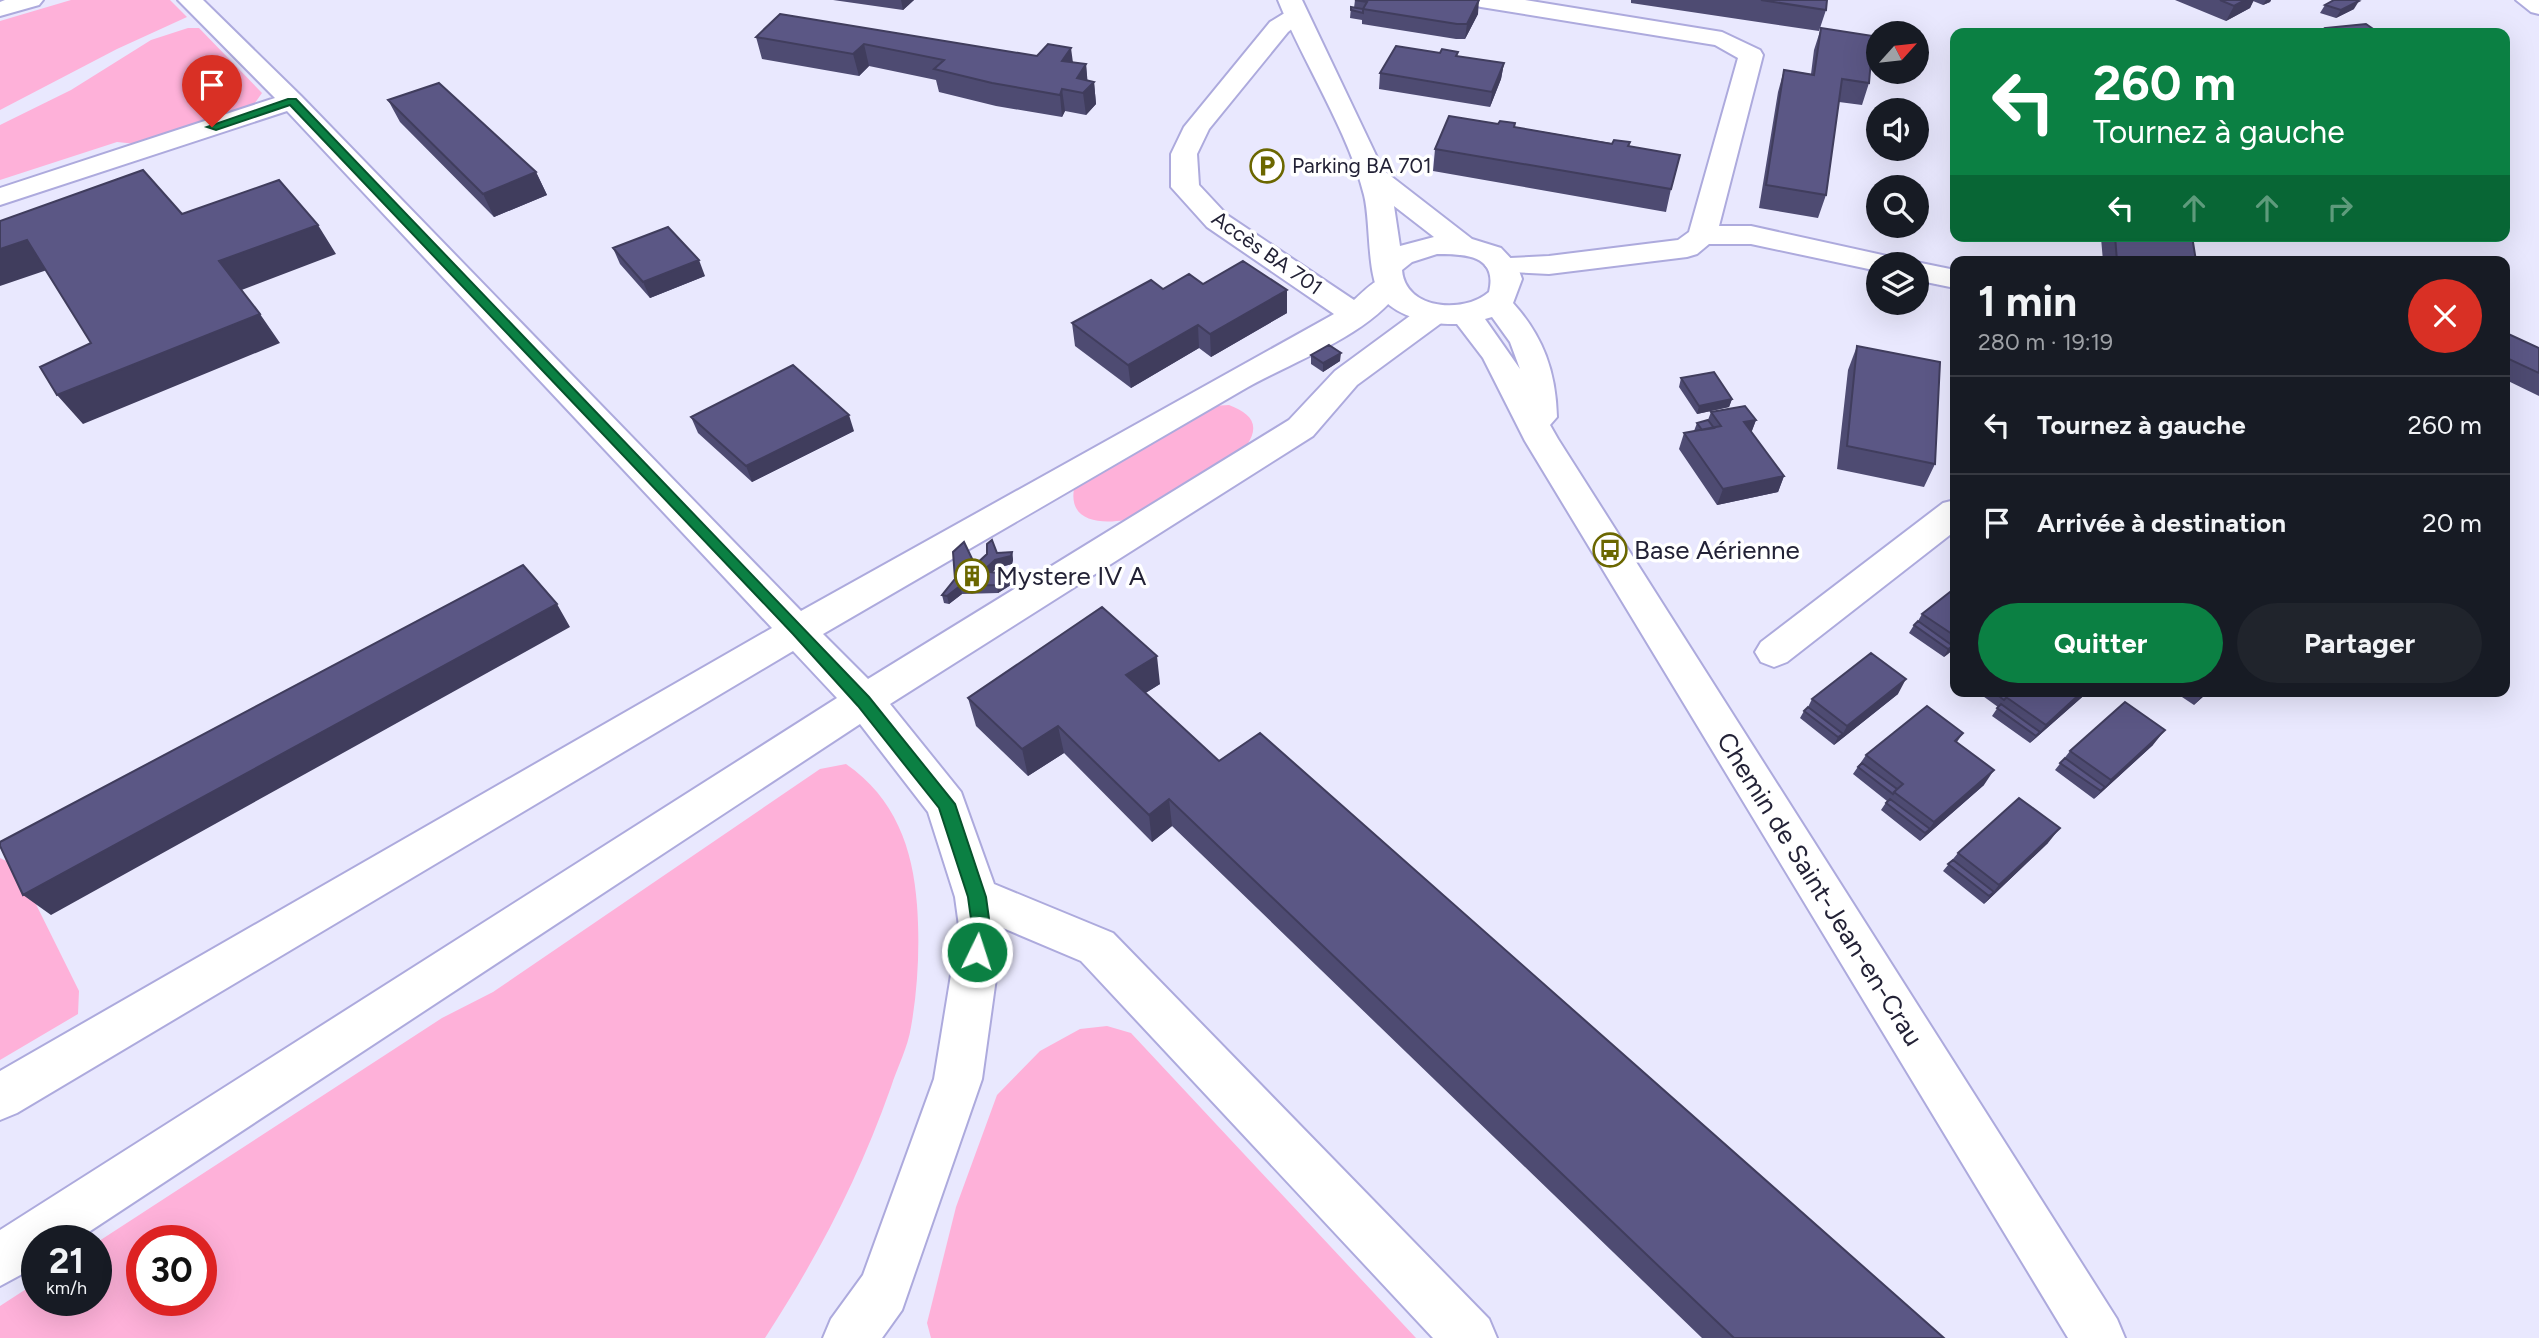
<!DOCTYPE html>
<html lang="fr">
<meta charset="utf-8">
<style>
body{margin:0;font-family:Figtree,sans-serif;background:#20242c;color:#f1f3f6;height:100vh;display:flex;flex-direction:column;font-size:26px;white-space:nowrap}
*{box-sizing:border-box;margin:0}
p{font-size:23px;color:#9ea1a6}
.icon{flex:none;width:38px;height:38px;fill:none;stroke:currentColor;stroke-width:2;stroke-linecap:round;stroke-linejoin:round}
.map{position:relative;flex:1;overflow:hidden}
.panel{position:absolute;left:1950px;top:256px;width:560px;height:441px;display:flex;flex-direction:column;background:#171b24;border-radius:14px;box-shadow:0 7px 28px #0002}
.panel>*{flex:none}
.hud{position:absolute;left:1950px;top:28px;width:560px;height:214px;border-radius:14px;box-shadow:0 7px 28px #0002;background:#0b8043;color:#fff;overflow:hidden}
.needle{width:46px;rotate:63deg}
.fabs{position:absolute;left:1866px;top:21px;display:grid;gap:14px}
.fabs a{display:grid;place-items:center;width:63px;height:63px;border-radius:50%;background:#171b24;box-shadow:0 7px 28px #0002;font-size:35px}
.speed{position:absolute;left:21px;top:1225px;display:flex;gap:14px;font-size:35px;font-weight:700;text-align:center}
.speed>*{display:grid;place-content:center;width:91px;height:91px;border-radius:50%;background:#171b24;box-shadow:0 7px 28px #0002;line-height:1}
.speed small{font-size:18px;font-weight:400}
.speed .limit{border:10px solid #d22;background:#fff;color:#111}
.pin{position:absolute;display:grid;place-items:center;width:60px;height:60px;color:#fff;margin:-72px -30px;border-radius:50% 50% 50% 0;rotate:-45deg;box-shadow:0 0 7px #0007}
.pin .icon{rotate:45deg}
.me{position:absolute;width:77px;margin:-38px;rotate:4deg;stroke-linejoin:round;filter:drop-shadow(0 0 5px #0008)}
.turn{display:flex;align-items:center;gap:24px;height:147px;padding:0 28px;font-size:32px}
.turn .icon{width:91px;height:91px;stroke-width:2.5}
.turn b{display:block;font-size:49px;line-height:60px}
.lanes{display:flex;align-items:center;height:66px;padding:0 28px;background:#0003;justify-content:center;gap:35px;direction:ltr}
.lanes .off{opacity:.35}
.round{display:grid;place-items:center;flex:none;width:74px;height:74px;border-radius:37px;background:#20242c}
.headline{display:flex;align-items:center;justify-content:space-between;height:119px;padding:0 28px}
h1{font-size:42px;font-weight:700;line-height:52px}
.primary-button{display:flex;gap:14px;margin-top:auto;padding:14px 28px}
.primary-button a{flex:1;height:80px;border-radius:42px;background:#0b8043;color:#fff;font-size:28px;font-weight:700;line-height:80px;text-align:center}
.primary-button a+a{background:#20242c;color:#f1f3f6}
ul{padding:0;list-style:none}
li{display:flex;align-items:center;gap:21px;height:98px;padding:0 28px;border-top:2px solid #363941}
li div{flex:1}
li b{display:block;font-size:26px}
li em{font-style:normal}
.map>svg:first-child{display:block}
</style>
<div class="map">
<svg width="2539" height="1338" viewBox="0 0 2539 1338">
<rect width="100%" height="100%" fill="#e9e8fe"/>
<!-- green -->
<path fill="#feb1d9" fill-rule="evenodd" d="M71 0H170L187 17 117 49 0 110V21Z
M188 28H199L262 93 252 107 146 145 117 142 0 180V125L71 90 151 40Z
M1229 405C1250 413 1261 424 1247 445L1125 520C1095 525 1064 519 1076 481L1212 406Z
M846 764C895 798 913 848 917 905 920 945 918 988 911 1027 908 1047 897 1068 891 1087 858 1180 818 1256 765 1338H0V1306L37 1282V1300H96V1243L442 1018 493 992 820 769ZM142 1241H201V1300H142Z
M0 858 17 866 79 991 78 1014 0 1060Z
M1107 1026 1131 1033 1416 1338H931L927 1323 956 1207 997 1095 1040 1051 1080 1029Z"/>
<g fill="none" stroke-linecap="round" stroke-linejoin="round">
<defs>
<path id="street" d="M5 0H43L39 5 0 16V2Z
M178 0H203L301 96 801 611 1334 314 1207 227 1171 187V154L1184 127 1270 22 1288 11H1304L1308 16 1288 32 1209 129 1197 154 1199 185 1227 215 1354 300C1369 287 1379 273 1400 279L1404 285C1369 337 1294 360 1241 391 1102 472 963 553 823 634L868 679 1289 420 1335 371 1422 307 1433 305 1444 307 1448 314 1444 321 1357 385 1313 436 890 704 961 792 994 884 1113 933 1489 1319 1497 1338H1433L1081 961 1003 928 982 1079 902 1310 882 1338H823L831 1319 863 1275 934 1079 959 926 955 897 928 812 860 724 75 1241H37V1266L0 1286V1230L837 698 793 651 17 1113 0 1120V1071L772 628 287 111 0 205V188L275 98Z
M1469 0H1525L1722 32 1760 50 1763 55 1719 226H1751L1896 258 1901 264H1878V271L1751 244H1709L1697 254 1687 257 1549 274 1490 271 1485 265 1490 259 1549 256 1678 240 1689 232 1738 58 1715 45 1481 7 1473 5Z
M1916 262 1955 270V288L1916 280V264H1907Z
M1955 500V531L1787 662 1774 667 1761 662 1755 652 1761 642 1943 503Z"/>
<path id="secondary" d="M1278 0H1302L1383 170 1472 239 1501 248 1517 265 1522 279 1513 303C1543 336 1556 372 1557 417L1550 425 1558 439 2117 1319 2125 1338H2068L1525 441 1483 358 1457 324C1433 325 1400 318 1383 299 1366 280 1371 222 1364 195 1349 133 1303 62 1278 0ZM1394 206 1434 237 1400 246ZM1437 254C1465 254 1498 255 1489 292 1464 314 1405 310 1402 270L1412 262ZM1492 317 1510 342 1520 369 1485 319Z"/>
<path id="highway" d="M2516 0H2539V14L2531 12Z"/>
</defs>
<!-- street casing -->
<use href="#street" stroke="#adaadd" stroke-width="4"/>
<!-- secondary casing -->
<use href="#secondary" stroke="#adaadd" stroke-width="4"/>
<!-- highway casing -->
<use href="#highway" stroke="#adaadd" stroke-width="4"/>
<!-- street -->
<use href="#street" fill="#fff" fill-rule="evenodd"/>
<!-- secondary -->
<use href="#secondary" fill="#fff" fill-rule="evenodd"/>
<!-- highway -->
<use href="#highway" fill="#fff" fill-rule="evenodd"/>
</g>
<!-- wall -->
<path fill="#4e4b72" d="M833 0H914L903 10Z
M1355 0 1478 14 1465 39H1456L1362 24V20L1350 18 1351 7 1354 8Z
M1631 0H1827L1826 10 1819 31 1631 3Z
M2175 0H2271L2270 2 2263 5 2253 1 2250 8 2226 21Z
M2325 5 2354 9 2336 18 2320 13Z
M780 14 1086 64 1087 81 1094 82 1096 104 1086 115 1065 111 1062 117 996 106 939 92 936 80 869 66 859 76 762 59 756 37Z
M1821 28 1869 83 1862 105 1839 102 1826 195 1818 218 1759 208 1778 92 1784 70 1811 74 1814 50Z
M2326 28 2379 33H2316L2318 30 2325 29Z
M1457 56 1504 63 1501 79 1490 107 1379 89 1380 73Z
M388 100 536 172 547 195 494 217 400 122Z
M1515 127 1629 146 1671 189 1666 212 1433 171 1435 149Z
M2102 236H2192L2196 261H2103L2101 238Z
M613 248 705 276 650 298 620 264Z
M1203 284 1287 313 1211 357 1199 348 1131 388 1075 346 1072 323 1163 289Z
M2504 332 2539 348V396L2504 379Z
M1857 346 1935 464 1924 487 1837 469 1848 370Z
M1311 355 1340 361 1323 372 1311 364Z
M1681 378 1732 399 1729 407 1697 414 1679 387Z
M1711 412 1756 420 1751 433 1784 476 1778 492 1717 505 1679 449 1684 433 1694 431 1697 423 1708 420Z
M691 417 854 431 752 482 698 433Z
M1012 552 1013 560 1012 564 997 568 992 572 1014 583 998 593 962 594 949 604 944 603 942 595 955 579 975 565 997 553Z
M1955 588V648L1944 657 1909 633 1914 625 1918 621 1922 614Z
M1160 684 1145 693 1219 761 1944 1338H1702L1172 826 1152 842 1064 753 1028 776 976 726 968 698Z
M1976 691H2089L2030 743 1992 716 1998 707Z
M2173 691H2209L2194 705Z
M1898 694 1834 745 1800 718 1804 711 1808 707 1812 699Z
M1963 733 1957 742 1984 785 1920 841 1881 810 1887 801 1853 774 1866 755Z
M2153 745 2094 799 2055 770 2070 751Z
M2048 843 1984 904 1943 871 1958 853Z"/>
<!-- shaded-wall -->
<path fill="#403d5d" d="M901 0H914L903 10Z
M1479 0 1478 14 1465 39 1467 24Z
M2245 0H2254L2250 8 2226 21 2234 6Z
M2266 0H2271L2270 2 2263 5Z
M2359 1 2354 9 2336 18 2341 10Z
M864 44 869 66 859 76 853 54Z
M1071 48 1074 70 1062 61Z
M1504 63 1501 79 1490 107 1492 92Z
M1086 64 1088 86 1094 82 1096 104 1086 115 1083 93 1077 78Z
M1062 89 1065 111 1062 117 1060 95Z
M536 172 547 195 494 217 483 194Z
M318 225 336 254 239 291 219 261Z
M27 240 50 269 0 286V249Z
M699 260 705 276 650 298 643 282Z
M1287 290V313L1211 357 1210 334Z
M260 314 280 343 83 424 57 395Z
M1198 325 1199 348 1131 388 1128 365Z
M1341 353 1340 361 1323 372V363Z
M1732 399 1729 407 1697 414 1699 406Z
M849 415 854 431 752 482 746 466Z
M1756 420 1750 436 1744 422Z
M1784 476 1778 492 1717 505 1723 489Z
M1012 552 1013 560 1012 564 997 568 985 579 983 571 995 560Z
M1012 575 1014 583 998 593 997 585Z
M960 586 962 594 949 604 947 596Z
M557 604 570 627 51 915 23 895Z
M1955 643V648L1948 654Z
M1953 646 1948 654 1944 657 1948 649Z
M1157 656 1160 684 1130 703 1126 675Z
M1906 679 1898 694 1839 741 1847 726Z
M2083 691H2089L2030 743 2046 725Z
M2207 691H2209L2194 705 2201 697Z
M1058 726 1064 753 1028 776 1022 749Z
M2165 730 2153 745 2094 799 2111 780Z
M1843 734 1839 741 1834 745 1838 737Z
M1994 770 1984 785 1920 841 1934 822Z
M1169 799 1172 826 1152 842 1149 815Z
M2060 828 2048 843 1984 904 1999 885Z"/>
<!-- building -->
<path fill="#5b5785" stroke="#403d5d" stroke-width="2" d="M1355 0H1479L1467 24H1457L1363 9 1367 2Z
M1761 0H1827L1826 10Z
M2220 0H2245L2234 6Z
M2334 0H2356L2359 1 2341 10 2325 5Z
M1351 7 1363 9V13L1351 10Z
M780 14 1037 56 1048 44 1071 48 1062 61 1086 64 1077 78 1094 82 1083 93 1062 89 1060 95 992 83 934 69 944 60 864 44 853 54 756 37Z
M2366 24 2379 33H2333L2326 28Z
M1821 28 1873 36 1869 83 1842 79 1826 195 1766 185 1784 70 1814 75Z
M2325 29 2323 33H2320L2318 30Z
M1396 46 1440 53 1442 49 1458 52 1456 56 1504 63 1492 92 1380 73Z
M439 83 536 172 483 194 388 100Z
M1449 116 1498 124 1500 121 1515 123 1514 127 1612 144 1614 140 1630 142 1628 146 1680 155 1671 189 1435 149Z
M143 170 182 214 279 180 318 225 219 261 260 314 57 395 40 367 91 343 27 240 0 249V221Z
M668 227 699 260 643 282 613 248Z
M2115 236H2192L2196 261H2117Z
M1243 261 1287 290 1210 334 1198 325 1128 365 1072 323 1151 280 1163 289 1189 274 1203 284Z
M2504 332 2539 348V373L2509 359 2507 363 2504 362Z
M1329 345 1341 353 1323 363 1311 355Z
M1857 346 1940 362 1935 464 1847 446Z
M793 365 849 415 746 466 691 417Z
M1714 372 1732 399 1699 406 1681 378Z
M1745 406 1756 420 1744 422 1784 476 1723 489 1684 433 1721 426 1711 412Z
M1708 420 1714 428 1702 430 1697 423Z
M992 540 997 553 1012 552 1011 556 995 560 983 571 1012 575 997 585 960 586 947 596 942 595 955 579 953 552 964 542 975 565 987 554V544Z
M523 565 557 604 23 895 0 846V842Z
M1955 588V636L1922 614Z
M1102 607 1157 656 1126 675 1219 761 1260 733 1944 1338H1734L1169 799 1149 815 1058 726 1022 749 968 698Z
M1918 621 1953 646 1948 649 1914 625Z
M1871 653 1906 679 1847 726 1812 699Z
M1992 691H2001L2008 696 2004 700Z
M2013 691H2083L2046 725 2006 697Z
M2192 691H2201L2205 694 2201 697Z
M2125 702 2165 730 2111 780 2070 751Z
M2001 704 2040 732 2036 736 1997 708Z
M1927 706 1963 733 1955 741 1994 770 1934 822 1894 792 1903 784 1866 755Z
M1808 707 1843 734 1838 737 1804 711Z
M2065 758 2105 787 2101 791 2060 763Z
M1862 763 1897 789 1893 794 1858 767Z
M2019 798 2060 828 1999 885 1958 853Z
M1890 799 1930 829 1925 833 1886 803Z
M1953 860 1994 892 1989 896 1948 864Z"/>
<!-- route -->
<path fill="#0b8043" stroke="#07532c" stroke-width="2" d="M288 99H296L869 697 955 804 986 897 990 926 984 958 977 960 971 958 968 952 972 926 968 897 939 808 858 706 793 634 290 105 216 130 207 127Z"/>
<!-- icons -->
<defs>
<symbol id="parking-ring" viewBox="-11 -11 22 22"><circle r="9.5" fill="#fff" stroke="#6b6700" stroke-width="1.5"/><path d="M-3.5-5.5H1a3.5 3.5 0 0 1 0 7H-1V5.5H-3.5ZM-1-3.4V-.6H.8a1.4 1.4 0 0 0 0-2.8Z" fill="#6b6700"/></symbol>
<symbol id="bus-ring" viewBox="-11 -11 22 22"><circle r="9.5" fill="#fff" stroke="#6b6700" stroke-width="1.5"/><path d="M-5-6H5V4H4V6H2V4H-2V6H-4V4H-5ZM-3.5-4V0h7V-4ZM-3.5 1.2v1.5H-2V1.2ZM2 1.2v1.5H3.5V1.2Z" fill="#6b6700"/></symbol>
<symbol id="building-ring" viewBox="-11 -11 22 22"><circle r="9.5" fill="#fff" stroke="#6b6700" stroke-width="1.5"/><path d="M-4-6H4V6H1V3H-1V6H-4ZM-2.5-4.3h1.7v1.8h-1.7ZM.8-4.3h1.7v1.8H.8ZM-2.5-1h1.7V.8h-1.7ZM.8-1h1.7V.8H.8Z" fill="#6b6700"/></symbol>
</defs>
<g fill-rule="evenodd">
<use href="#parking-ring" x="1248" y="147" width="38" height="38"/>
<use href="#bus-ring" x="1591" y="531" width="38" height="38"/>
<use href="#building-ring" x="953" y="557" width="38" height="38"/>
</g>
<g text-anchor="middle" stroke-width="7" stroke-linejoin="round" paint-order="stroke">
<!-- far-poi labels -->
<g font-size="21" fill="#232236" stroke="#fff" text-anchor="start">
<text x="1292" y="173">Parking BA 701</text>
</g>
<!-- far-street labels -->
<g font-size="21" fill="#232236" stroke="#fff">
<text transform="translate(1267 253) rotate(35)" y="7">Accès BA 701</text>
</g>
<!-- poi labels -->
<g font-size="26" fill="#232236" stroke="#fff" text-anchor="start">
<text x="1634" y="559">Base Aérienne</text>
<text x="996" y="585">Mystere IV A</text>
</g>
<!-- street labels -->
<g font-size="26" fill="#232236" stroke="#fff">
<text transform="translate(1820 889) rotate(58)" y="9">Chemin de Saint-Jean-en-Crau</text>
</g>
</g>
</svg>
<div class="fabs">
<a><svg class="needle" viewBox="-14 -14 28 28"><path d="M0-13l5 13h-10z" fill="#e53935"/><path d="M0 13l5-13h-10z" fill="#9ea1a6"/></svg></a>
<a><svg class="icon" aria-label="sound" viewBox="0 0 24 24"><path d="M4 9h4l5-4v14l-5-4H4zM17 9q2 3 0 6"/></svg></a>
<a><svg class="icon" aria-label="search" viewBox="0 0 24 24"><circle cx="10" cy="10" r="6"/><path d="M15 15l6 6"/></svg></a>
<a><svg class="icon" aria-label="layers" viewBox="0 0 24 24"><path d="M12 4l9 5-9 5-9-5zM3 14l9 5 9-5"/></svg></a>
</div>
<div class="speed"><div>21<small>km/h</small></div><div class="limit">30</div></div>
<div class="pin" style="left:212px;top:127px;background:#d93025"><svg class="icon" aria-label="arrive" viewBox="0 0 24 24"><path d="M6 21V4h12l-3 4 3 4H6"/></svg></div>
<svg class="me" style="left:977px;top:952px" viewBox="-20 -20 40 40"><circle r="17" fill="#0b8043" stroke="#fff" stroke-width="3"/><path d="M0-11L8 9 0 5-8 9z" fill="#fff"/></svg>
<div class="hud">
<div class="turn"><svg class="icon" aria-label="left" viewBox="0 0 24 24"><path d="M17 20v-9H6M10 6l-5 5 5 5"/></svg><div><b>260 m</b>Tournez à gauche</div></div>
<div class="lanes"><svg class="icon" aria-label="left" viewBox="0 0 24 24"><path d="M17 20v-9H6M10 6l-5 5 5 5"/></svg><svg class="icon off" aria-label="ahead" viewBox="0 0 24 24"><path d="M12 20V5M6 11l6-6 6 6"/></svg><svg class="icon off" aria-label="ahead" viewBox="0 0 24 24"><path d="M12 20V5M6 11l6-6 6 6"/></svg><svg class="icon off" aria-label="right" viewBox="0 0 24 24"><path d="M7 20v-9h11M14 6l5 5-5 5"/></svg></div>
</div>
<section class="panel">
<div class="headline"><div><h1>1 min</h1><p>280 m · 19:19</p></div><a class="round" style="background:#d93025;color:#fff"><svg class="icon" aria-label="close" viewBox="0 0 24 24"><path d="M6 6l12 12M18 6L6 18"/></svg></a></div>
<ul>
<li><svg class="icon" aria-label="left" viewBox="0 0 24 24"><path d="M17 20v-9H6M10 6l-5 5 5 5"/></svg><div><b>Tournez à gauche</b></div><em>260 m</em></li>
<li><svg class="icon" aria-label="arrive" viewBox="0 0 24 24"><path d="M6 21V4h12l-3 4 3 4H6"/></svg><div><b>Arrivée à destination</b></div><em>20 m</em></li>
</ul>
<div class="primary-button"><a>Quitter</a><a>Partager</a></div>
</section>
</div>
